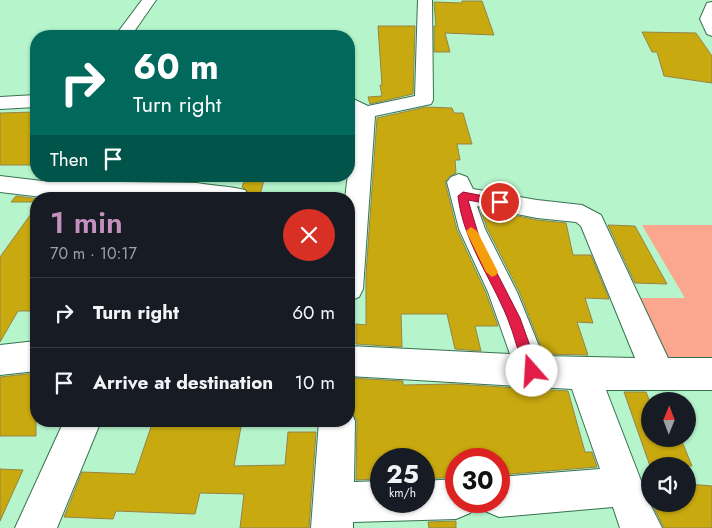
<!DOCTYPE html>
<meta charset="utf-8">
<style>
body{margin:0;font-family:Jost,sans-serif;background:#242831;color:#f1f3f6;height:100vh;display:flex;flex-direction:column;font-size:19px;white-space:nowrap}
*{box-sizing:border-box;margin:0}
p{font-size:16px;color:#9ea1a6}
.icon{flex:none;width:28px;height:28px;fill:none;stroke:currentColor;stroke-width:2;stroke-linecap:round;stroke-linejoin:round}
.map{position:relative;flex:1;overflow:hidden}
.panel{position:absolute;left:30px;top:192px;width:325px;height:235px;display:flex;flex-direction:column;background:#171b24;border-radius:20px;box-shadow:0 1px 4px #0004}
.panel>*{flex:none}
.hud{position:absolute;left:30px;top:30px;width:325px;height:152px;border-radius:20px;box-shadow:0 1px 4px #0004;background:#00695c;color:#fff;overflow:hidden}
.needle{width:32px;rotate:1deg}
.fabs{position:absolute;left:641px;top:392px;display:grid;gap:10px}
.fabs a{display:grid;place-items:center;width:55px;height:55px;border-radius:50%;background:#171b24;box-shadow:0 1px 4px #0004;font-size:25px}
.speed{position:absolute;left:370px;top:448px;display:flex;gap:10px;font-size:25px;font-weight:700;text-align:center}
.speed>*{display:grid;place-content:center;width:65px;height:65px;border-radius:50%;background:#171b24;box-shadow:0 1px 4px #0004;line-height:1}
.speed small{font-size:12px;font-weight:400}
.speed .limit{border:8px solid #d22;background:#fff;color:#111}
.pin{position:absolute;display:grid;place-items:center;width:42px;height:42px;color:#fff;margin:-21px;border:2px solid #fff;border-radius:50%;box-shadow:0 1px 5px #0007}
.me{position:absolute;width:55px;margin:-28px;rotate:341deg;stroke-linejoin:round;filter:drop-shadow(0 0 4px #0008)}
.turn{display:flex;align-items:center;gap:18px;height:105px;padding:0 20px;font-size:22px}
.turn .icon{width:65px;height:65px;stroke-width:2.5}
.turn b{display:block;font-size:35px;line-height:42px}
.then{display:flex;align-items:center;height:48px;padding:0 20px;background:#0003;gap:10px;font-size:19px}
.round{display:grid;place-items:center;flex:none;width:52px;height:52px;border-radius:26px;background:#242831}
.overview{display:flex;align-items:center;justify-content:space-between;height:85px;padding:0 20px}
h1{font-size:30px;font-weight:600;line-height:38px;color:#c491bf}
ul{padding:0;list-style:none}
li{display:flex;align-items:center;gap:15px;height:70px;padding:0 20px;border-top:1px solid #363941}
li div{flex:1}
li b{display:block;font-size:19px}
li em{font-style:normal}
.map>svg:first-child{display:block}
</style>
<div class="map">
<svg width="712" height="528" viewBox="0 0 712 528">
<rect width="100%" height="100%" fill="#b6f4cb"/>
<!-- green -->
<path fill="#fba68f" d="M642 225H712V360L665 359 635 298H685Z"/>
<!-- building -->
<path fill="#c8a90f" stroke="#948547" d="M462 1H482L494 35 445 33 450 52H434V26H436L434 2 462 3Z
M378 26H415L413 94 370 104 368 97 382 96 380 85H382Z
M642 32 696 33 712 56V83L664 76 657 52H652Z
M426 107 452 108 454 113H463L472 144H457L460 160H455L456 173 450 176 445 182 457 230 486 293 498 326H475L481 351 455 349 447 314H401L402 347 356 344V324L366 325V275L377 118Z
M36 112V165H0V113Z
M167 176H200L198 181H165Z
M246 176H265L259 199H249L251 195 242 187Z
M16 196 39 199H36V202H11Z
M36 207V311H18L0 342V257Z
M480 208 537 220 566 223 573 255H591L609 299 585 298 593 323 577 322 588 355 544 354 519 291 487 228Z
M608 225 635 226 667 284 635 283Z
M36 373V436H0V377Z
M350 378 403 381V385L453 384 568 391 585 452H592L597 467 499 475V459H456V477L424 479V459H378V479L356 480 357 421 349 406Z
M624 392H646L650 402V439H681L692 466H650Z
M153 421H242L234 466 285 465 288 432H316L309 528H240L244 494 200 493 195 514 116 511 113 519 64 517 82 472 135 474Z
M0 469 23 470 0 521Z
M688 484 712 486V528H664L652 504H688Z
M456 521V528H429L428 522Z"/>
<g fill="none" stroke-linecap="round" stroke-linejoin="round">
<defs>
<path id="street" d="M142 0H156L131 36H115Z
M418 0H432L433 100 431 104 375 116 363 289 359 297 349 301V199H345L355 114 349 111V97L368 106 415 96Z
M712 2V36L707 34 700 19 707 3Z
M36 95V107L0 109V97Z
M459 174 467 177 473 189 537 200 582 205 601 215 668 358H712V390H606L650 504 662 528H620L613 507 499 517 485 511 481 501H499V477L600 469 572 389 349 376V346L510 354 488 292 459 229 447 182 451 177ZM477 206 537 218 576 222 581 226 635 358 543 356 517 292 485 229Z
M0 176 42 181 197 183C213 186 230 186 245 190L249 196 247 199 42 197 0 192Z
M36 341V371L0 375V345Z
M349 408 355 421 354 482 381 481V501H424V481L456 479V501H475L470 513 456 519 353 522V528H311L319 421H349Z
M64 421H101L57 528H15Z"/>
</defs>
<!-- street casing -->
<use href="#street" stroke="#377250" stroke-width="2"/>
<!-- street -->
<use href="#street" fill="#fff" fill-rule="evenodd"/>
</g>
<!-- route -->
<path fill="#e11d48" stroke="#92132f" d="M463 192 500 199 505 202 500 206 468 200 480 240 520 318 539 371 537 376 532 378 527 376C519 357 515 336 507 317 490 276 463 240 458 196Z"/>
<!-- slow -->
<path fill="#f59e0b" d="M471 227 477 231 498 272 496 275 492 277 486 272 466 231Z"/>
</svg>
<div class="fabs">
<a><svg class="needle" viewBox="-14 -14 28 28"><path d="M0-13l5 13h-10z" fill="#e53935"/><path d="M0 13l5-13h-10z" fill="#9ea1a6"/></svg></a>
<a><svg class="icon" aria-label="sound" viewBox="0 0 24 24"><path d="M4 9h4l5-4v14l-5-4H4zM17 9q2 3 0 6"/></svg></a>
</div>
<div class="speed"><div>25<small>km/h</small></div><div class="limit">30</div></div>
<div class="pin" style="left:500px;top:202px;background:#d93025"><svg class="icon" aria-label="arrive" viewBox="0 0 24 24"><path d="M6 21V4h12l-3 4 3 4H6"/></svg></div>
<svg class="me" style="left:532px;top:371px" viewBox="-20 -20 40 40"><circle r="19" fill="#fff"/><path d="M0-13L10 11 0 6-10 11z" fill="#e11d48"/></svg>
<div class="hud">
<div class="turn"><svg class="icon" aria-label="right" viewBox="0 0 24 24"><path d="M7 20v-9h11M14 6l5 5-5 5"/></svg><div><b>60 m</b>Turn right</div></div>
<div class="then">Then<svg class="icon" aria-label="arrive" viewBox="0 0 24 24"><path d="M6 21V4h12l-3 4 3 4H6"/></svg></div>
</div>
<section class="panel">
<div class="overview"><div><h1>1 min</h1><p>70 m · 10:17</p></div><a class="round" style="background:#d93025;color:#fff"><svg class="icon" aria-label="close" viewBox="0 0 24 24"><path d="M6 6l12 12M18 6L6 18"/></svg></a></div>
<ul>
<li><svg class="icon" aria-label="right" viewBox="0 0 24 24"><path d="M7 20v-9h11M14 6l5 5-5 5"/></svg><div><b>Turn right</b></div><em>60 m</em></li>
<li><svg class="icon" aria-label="arrive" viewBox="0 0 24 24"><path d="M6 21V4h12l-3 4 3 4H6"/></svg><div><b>Arrive at destination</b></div><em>10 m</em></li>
</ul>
</section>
</div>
